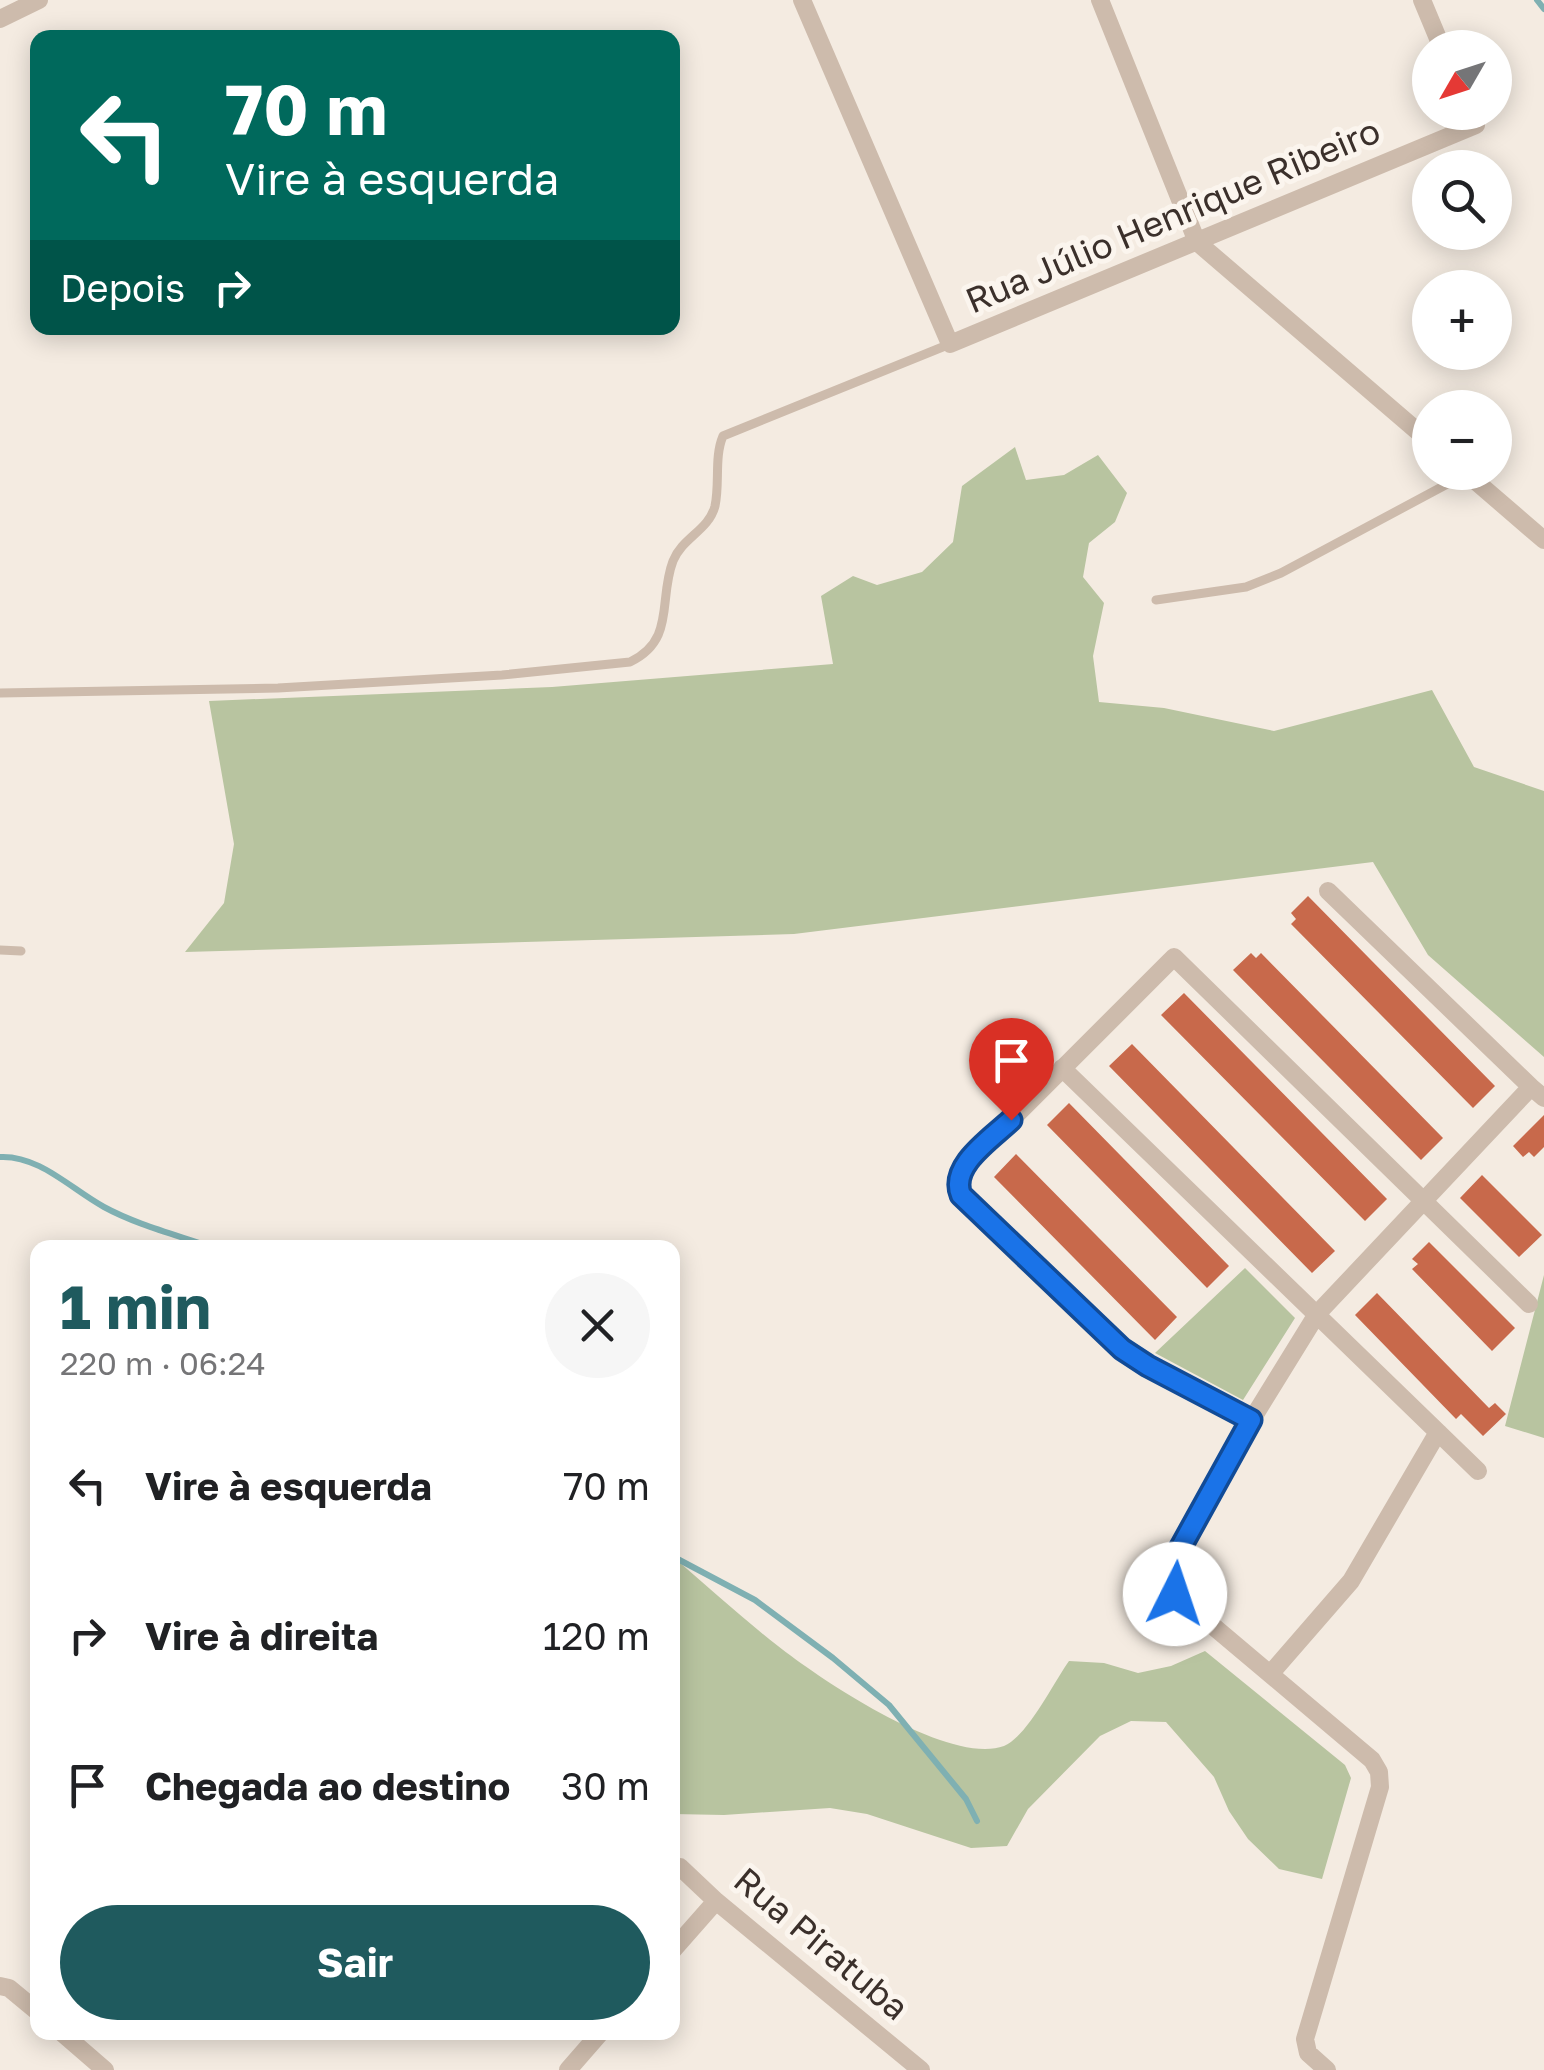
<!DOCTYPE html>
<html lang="pt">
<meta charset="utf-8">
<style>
body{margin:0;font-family:"Golos Text",sans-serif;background:#f6f6f6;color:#202124;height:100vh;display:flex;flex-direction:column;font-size:38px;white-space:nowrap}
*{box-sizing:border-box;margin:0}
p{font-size:32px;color:#757577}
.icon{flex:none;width:55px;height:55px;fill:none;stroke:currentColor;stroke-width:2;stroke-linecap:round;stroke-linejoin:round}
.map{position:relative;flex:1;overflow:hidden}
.side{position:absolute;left:30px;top:1240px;width:650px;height:800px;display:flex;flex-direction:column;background:#fff;border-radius:20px;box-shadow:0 5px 25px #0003}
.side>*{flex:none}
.top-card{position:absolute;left:30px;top:30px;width:650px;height:305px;border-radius:20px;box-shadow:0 5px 25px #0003;background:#00695c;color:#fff;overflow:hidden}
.needle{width:65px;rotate:231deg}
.controls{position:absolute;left:1412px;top:30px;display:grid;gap:20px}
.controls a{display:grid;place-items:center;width:100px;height:100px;border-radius:50%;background:#fff;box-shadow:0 5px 25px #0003;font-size:50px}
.pin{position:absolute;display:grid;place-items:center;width:85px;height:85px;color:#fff;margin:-102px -42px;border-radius:50% 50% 50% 0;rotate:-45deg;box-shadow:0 0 10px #0007}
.pin .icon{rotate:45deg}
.me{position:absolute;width:110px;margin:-55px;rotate:4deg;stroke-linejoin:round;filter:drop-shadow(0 0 8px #0008)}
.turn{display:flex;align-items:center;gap:35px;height:210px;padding:0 30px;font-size:45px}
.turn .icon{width:130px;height:130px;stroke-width:2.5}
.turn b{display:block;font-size:70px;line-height:85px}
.then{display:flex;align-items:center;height:95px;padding:0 30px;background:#0003;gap:20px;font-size:38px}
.round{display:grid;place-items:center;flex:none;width:105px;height:105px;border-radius:52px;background:#f6f6f6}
.head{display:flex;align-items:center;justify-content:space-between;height:170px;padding:0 30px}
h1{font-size:60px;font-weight:700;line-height:75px;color:#1f5a5e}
.cta{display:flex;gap:20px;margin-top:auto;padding:20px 30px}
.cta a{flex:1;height:115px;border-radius:60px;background:#1f5a5e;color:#fff;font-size:40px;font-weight:700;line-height:115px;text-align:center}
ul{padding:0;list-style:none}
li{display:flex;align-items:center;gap:30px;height:150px;padding:0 30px}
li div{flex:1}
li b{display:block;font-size:38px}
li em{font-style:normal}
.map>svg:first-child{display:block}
</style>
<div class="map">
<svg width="1544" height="2070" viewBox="0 0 1544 2070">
<rect width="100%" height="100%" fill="#f4ebe1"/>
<!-- green -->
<path fill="#b8c4a0" d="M1015 447 1026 480 1064 475 1098 455 1127 493 1115 522 1089 543 1083 577 1104 603 1093 656 1099 702 1164 708 1274 731 1432 690 1474 767 1544 791V1057L1428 955 1373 862 794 934 185 952 224 903 234 844 209 701 552 687 833 664 821 596 853 576 877 585 922 572 953 542 962 486Z
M1245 1268 1295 1318 1243 1400 1155 1353Z
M1544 1275V1438L1505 1426Z
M672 1556C707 1586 742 1618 778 1646 821 1680 949 1766 1004 1746 1027 1737 1054 1682 1069 1661L1104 1663 1138 1673 1171 1666 1205 1651 1345 1765 1351 1778 1322 1879 1279 1869 1248 1839 1229 1811 1214 1777 1166 1722 1131 1721 1100 1736 1028 1809 1007 1846 971 1848 867 1814 830 1808 724 1815 673 1814Z"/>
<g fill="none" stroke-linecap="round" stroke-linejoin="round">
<!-- stream -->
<path stroke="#7fb0b2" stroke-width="6" d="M1537 0 1544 9
M0 1157C39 1155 71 1189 104 1207 137 1225 177 1235 214 1248
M672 1556 755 1600 833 1658 889 1705 966 1799 977 1821"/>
</g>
<!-- building -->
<path fill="#c8694b" d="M1308 896 1495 1086 1473 1108 1291 924 1296 919 1291 913Z
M1251 953 1256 958 1261 953 1443 1138 1421 1160 1233 970Z
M1184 993 1387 1199 1365 1221 1161 1015Z
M1132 1044 1335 1251 1312 1273 1109 1066Z
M1069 1103 1229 1266 1207 1288 1047 1125Z
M1544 1115V1147L1534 1157 1529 1152 1523 1157 1513 1146Z
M1016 1154 1177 1317 1155 1340 994 1177Z
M1482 1175 1542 1235 1519 1257 1460 1198Z
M1429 1242 1515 1328 1492 1351 1412 1269 1418 1264 1412 1259Z
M1377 1293 1489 1408 1495 1403 1506 1414 1483 1436 1461 1414 1456 1419 1355 1315Z"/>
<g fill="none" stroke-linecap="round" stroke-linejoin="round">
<!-- lane -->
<path stroke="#cdbbac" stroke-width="9" d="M1156 600 1246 587 1281 573 1466 474
M0 693 278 688 502 675 630 662C676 640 658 600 673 561 682 538 709 530 715 506 720 483 714 457 723 436L950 344
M0 950 21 951"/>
<!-- street -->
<path stroke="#cdbbac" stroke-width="18" d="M802 0 950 344 1476 125 1470 112
M1100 0 1197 242 1430 442
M1422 0 1442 48
M0 19 39 0
M1465 472 1544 540
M1328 891 1531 1087
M1062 1068 1478 1471
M1251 1421 1148 1366 1123 1349 961 1195 956 1183 960 1171 1174 957 1529 1304
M1271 1673 1351 1581 1438 1432
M680 1867 716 1901 921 2070
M672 1951 716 1901
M0 1986 9 1988 38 2012
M61 2032 105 2070
M1308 2053 1305 2039 1380 1787 1379 1772 1372 1760 1175 1594 1165 1574 1251 1421 1317 1314 1531 1087 1544 1098
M1308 2053 1327 2070
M568 2070 601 2032"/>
</g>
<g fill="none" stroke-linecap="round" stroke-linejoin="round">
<defs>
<path id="route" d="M1011 1120C991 1139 949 1166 961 1195L1122 1349 1148 1366 1251 1420 1166 1574 1168 1586 1175 1594"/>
</defs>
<!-- route casing -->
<use href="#route" stroke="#114b97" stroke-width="25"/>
<!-- route -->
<use href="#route" stroke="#1a73e8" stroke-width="18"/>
</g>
<g text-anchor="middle" stroke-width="10" stroke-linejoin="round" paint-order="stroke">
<!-- street labels -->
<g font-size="35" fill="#3b302b" stroke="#fbf5ee">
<text transform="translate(1173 216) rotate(-23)" y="12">Rua Júlio Henrique Ribeiro</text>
<text transform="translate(821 1944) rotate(40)" y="12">Rua Piratuba</text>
</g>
</g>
</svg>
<div class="controls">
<a><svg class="needle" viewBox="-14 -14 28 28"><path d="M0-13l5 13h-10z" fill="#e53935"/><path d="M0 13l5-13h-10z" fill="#757577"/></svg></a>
<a><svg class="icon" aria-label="search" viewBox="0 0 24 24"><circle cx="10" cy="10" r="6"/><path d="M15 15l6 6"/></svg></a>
<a>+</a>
<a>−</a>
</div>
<div class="pin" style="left:1011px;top:1120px;background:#d93025"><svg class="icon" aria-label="arrive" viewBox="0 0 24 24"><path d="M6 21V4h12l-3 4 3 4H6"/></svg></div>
<svg class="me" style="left:1175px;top:1594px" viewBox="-20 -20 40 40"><circle r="19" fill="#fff"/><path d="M0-13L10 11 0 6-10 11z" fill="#1a73e8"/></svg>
<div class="top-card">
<div class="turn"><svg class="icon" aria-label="left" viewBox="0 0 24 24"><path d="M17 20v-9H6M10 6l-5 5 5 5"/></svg><div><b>70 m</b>Vire à esquerda</div></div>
<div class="then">Depois<svg class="icon" aria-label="right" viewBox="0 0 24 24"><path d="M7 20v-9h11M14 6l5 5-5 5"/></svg></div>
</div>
<section class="side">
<div class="head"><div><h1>1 min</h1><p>220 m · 06:24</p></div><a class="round"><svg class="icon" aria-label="close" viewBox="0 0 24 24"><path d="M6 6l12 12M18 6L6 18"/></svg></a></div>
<ul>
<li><svg class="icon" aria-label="left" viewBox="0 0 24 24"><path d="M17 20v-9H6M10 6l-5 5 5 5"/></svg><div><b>Vire à esquerda</b></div><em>70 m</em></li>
<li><svg class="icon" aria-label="right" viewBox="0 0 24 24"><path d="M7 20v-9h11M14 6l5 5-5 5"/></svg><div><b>Vire à direita</b></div><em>120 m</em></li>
<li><svg class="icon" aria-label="arrive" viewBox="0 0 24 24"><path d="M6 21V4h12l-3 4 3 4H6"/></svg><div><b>Chegada ao destino</b></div><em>30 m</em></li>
</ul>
<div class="cta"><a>Sair</a></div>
</section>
</div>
